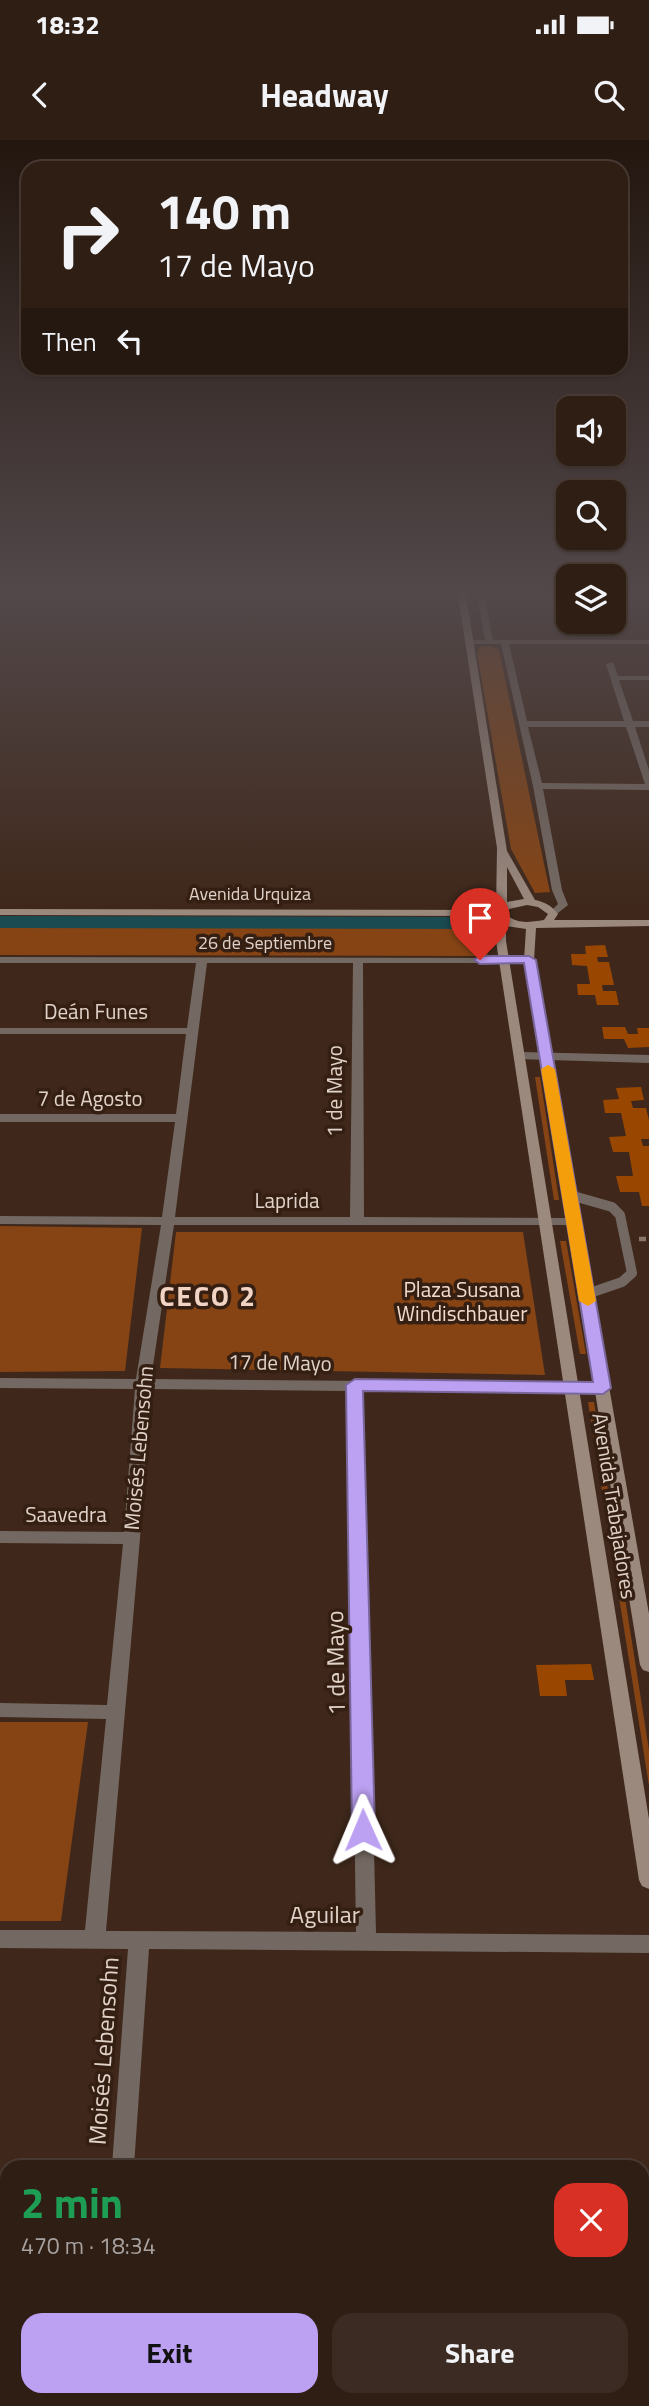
<!DOCTYPE html>
<meta charset="utf-8">
<style>
body{margin:0;font-family:"Titillium Web",sans-serif;background:#3b2b22;color:#f1f3f6;height:100vh;display:flex;flex-direction:column;font-size:26px;white-space:nowrap}
*{box-sizing:border-box;margin:0}
p{font-size:23px;color:#a7a2a0}
.icon{flex:none;width:38px;height:38px;fill:none;stroke:currentColor;stroke-width:2;stroke-linecap:round;stroke-linejoin:round}
.map{position:relative;flex:1;overflow:hidden}
.side{position:absolute;left:0px;top:2020px;width:649px;height:247px;display:flex;flex-direction:column;background:#2f1e14;border-radius:21px 21px 0 0;box-shadow:0 2px 5px #0004,0 0 0 2px #4a3c34}
.side>*{flex:none}
.top-card{position:absolute;left:21px;top:21px;width:607px;height:214px;border-radius:21px;box-shadow:0 2px 5px #0004,0 0 0 2px #4a3c34;background:#2f1e14;color:#f1f3f6;overflow:hidden}
.buttons{position:absolute;left:556px;top:256px;display:grid;gap:14px}
.buttons a{display:grid;place-items:center;width:70px;height:70px;border-radius:14px;background:#2f1e14;box-shadow:0 2px 5px #0004,0 0 0 2px #4a3c34;font-size:35px}
.pin{position:absolute;display:grid;place-items:center;width:60px;height:60px;color:#fff;margin:-72px -30px;border-radius:50% 50% 50% 0;rotate:-45deg;box-shadow:0 0 7px #0007}
.pin .icon{rotate:45deg}
.me{position:absolute;width:77px;margin:-38px;rotate:359deg;stroke-linejoin:round;filter:drop-shadow(0 0 5px #0008)}
.turn{display:flex;align-items:center;gap:24px;height:147px;padding:0 21px;font-size:32px}
.turn .icon{width:91px;height:91px;stroke-width:2.5}
.turn b{display:block;font-size:49px;line-height:60px}
.then{display:flex;align-items:center;height:66px;padding:0 21px;background:#0003;gap:14px;font-size:26px}
.round{display:grid;place-items:center;flex:none;width:74px;height:74px;border-radius:21px;background:#3b2b22}
.summary{display:flex;align-items:center;justify-content:space-between;height:119px;padding:0 21px}
h1{font-size:42px;font-weight:700;line-height:52px;color:#1e9e55}
.cta{display:flex;gap:14px;margin-top:auto;padding:14px 21px}
.cta a{flex:1;height:80px;border-radius:21px;background:#bca0f2;color:#111;font-size:28px;font-weight:700;line-height:80px;text-align:center}
.cta a+a{background:#3b2b22;color:#f1f3f6}
.status{display:flex;justify-content:space-between;align-items:center;height:49px;padding:0 35px;background:#2f1e14;direction:ltr}
.status svg{height:19px;fill:currentColor}
header{display:flex;justify-content:space-between;align-items:center;height:91px;padding:0 21px;background:#2f1e14;font-size:32px;font-weight:700}
.map>svg:first-child{display:block}
</style>
<div class="status"><b>18:32</b><svg viewBox="0 0 49 12"><path d="M0 12V9h3v3zM5 12V6h3v6zM10 12V3h3v9zM15 12V0h3v12zM26 1h20v11H26zM47 4h2v5h-2z"/></svg></div>
<header><svg class="icon" aria-label="back" viewBox="0 0 24 24"><path d="M15 5l-7 7 7 7"/></svg>Headway<svg class="icon" aria-label="search" viewBox="0 0 24 24"><circle cx="10" cy="10" r="6"/><path d="M15 15l6 6"/></svg></header>
<div class="map">
<svg width="649" height="2266" viewBox="0 0 649 2266">
<rect width="100%" height="100%" fill="#3f281b"/>
<!-- green -->
<path fill="#864414" d="M490 506 499 510 550 752 535 753 511 709 477 513 480 507Z
M0 787 484 788 488 816 0 815Z
M535 937H540L559 1060H554Z
M0 1086 142 1088 125 1231 0 1232Z
M176 1092H523L545 1235 160 1228Z
M560 1101H566L586 1214H580Z
M588 1262H594L649 1610V1646Z
M0 1582H88L61 1781H0Z
M0 2260 149 2264V2266H0Z"/>
<g fill="none" stroke-linecap="round" stroke-linejoin="round">
<!-- canal -->
<path fill="#1b4b52" fill-rule="evenodd" d="M0 776 476 777 485 783 476 789 0 788Z"/>
</g>
<!-- building -->
<path fill="#994700" d="M605 805 608 817H597L598 822H609L614 845H602L603 851H616L619 865H597L595 855H578L577 844H590L587 826 572 825 571 814H586L585 806Z
M602 887H625L628 894H638L637 888H649V907L628 908 624 899H604Z
M641 947 644 960 631 961 633 968H646L649 980V999H641L643 1006H649V1066H642L639 1052H620L616 1036H633L629 1012H613L609 997 626 996 621 973H605L603 960 619 959 616 948Z
M591 1524 594 1540H565L567 1556H540L536 1525Z"/>
<g fill="none" stroke-linecap="round" stroke-linejoin="round">
<!-- path -->
<path stroke="#89766a" stroke-width="4.5" stroke-dasharray="7 3.5" stroke-linecap="butt" d="M639 1099H649"/>
<!-- lane -->
<path stroke="#746962" stroke-width="10" d="M570 1055 612 1067 620 1075 632 1133 622 1142 587 1154"/>
<!-- street -->
<path fill="#746962" fill-rule="evenodd" d="M476 449H483L493 500H649V504H509L527 581H624L606 524 613 522 618 536H649V540H619L633 581H649V587H635L649 630V650L543 649 562 750 568 765 553 777 548 774 558 764 552 750 533 646 501 504H469L465 502 469 500H485ZM528 587H626L645 644 542 643Z
M0 817 533 818 534 820 529 823H363L364 1077 574 1078 581 1082 579 1085H174L151 1239 603 1243 611 1248 603 1253 363 1251 376 1793 649 1795V1813L149 1809 134 2026H112L128 1809 0 1808V1790H85L106 1579 0 1577V1563L107 1565 123 1404 0 1403V1391L124 1392 135 1249 0 1248V1238L136 1239 161 1085 0 1084V1076L162 1077 175 982H0V974H176L186 894H0V888H187L196 823H0ZM207 823H353L350 1077H175ZM150 1249 348 1251 356 1792 106 1791 140 1398Z
M521 912 649 915V923L517 919 515 916Z
M0 2223H7V2247H0Z
M642 2243H649V2266H636L631 2259H642Z"/>
<!-- secondary -->
<path fill="#9b897e" fill-rule="evenodd" d="M457 449H465L507 711 535 760C545 762 552 766 558 774L554 780H649V786L536 788 534 820 649 1474V1532L643 1530 640 1525 524 820 526 789 506 786V801L649 1679V1749L642 1746 639 1740 496 801V776L0 775V769L496 770 497 708ZM507 727 524 759 507 762ZM527 765 538 767 548 774 544 780C530 782 518 785 507 775L509 769Z"/>
</g>
<!-- sky -->
<linearGradient id="sky" x2="0" y2="1"><stop stop-color="#23160f"/><stop offset="0.59" stop-color="#52484a"/><stop offset="1" stop-color="#52484a" stop-opacity="0"/></linearGradient>
<rect width="649" height="766" fill="url(#sky)"/>
<!-- route -->
<path fill="#bca0f2" stroke="#7a689d" stroke-width="2" d="M529 816 536 820 611 1248 603 1254 363 1251 375 1690 371 1697 363 1699 356 1697 352 1690 346 1245 355 1239 593 1242 524 823 480 824 474 820 480 816Z"/>
<!-- slow -->
<path fill="#f59e0b" d="M548 925 555 929 596 1161 588 1166 579 1161 541 929Z"/>
<g text-anchor="middle" stroke-width="7" stroke-linejoin="round" paint-order="stroke">
<!-- far-street labels -->
<g font-size="18" fill="#e1d2c9" stroke="#341f12">
<text x="250" y="760">Avenida Urquiza</text>
<text x="265" y="809">26 de Septiembre</text>
</g>
<!-- street labels -->
<g font-size="21" fill="#e1d2c9" stroke="#341f12">
<text x="96" y="879">Deán Funes</text>
<text transform="translate(335 951) rotate(-90)" y="7">1 de Mayo</text>
<text x="90" y="966">7 de Agosto</text>
<text x="287" y="1068">Laprida</text>
<text transform="translate(280 1223) rotate(1)" y="7">17 de Mayo</text>
<text transform="translate(139 1308) rotate(-85)" y="7">Moisés Lebensohn</text>
<text transform="translate(614 1366) rotate(81)" y="7">Avenida Trabajadores</text>
<text x="66" y="1382">Saavedra</text>
</g>
<!-- park labels -->
<g font-size="21" fill="#f2dbcd" stroke="#341f12">
<text x="462" y="1157">Plaza Susana<tspan x="462" dy="24">Windischbauer</tspan></text>
</g>
<!-- near-street labels -->
<g font-size="24" fill="#e1d2c9" stroke="#341f12">
<text transform="translate(336 1523) rotate(-91)" y="8">1 de Mayo</text>
<text x="325" y="1783">Aguilar</text>
<text transform="translate(104 1911) rotate(-86)" y="8">Moisés Lebensohn</text>
</g>
<!-- district labels -->
<g font-size="28" font-weight="bold" letter-spacing="2" fill="#f2d4c4" stroke="#341f12">
<text x="208" y="1166">CECO 2</text>
</g>
</g>
</svg>
<div class="buttons">
<a><svg class="icon" aria-label="sound" viewBox="0 0 24 24"><path d="M4 9h4l5-4v14l-5-4H4zM17 9q2 3 0 6"/></svg></a>
<a><svg class="icon" aria-label="search" viewBox="0 0 24 24"><circle cx="10" cy="10" r="6"/><path d="M15 15l6 6"/></svg></a>
<a><svg class="icon" aria-label="layers" viewBox="0 0 24 24"><path d="M12 4l9 5-9 5-9-5zM3 14l9 5 9-5"/></svg></a>
</div>
<div class="pin" style="left:480px;top:820px;background:#d93025"><svg class="icon" aria-label="arrive" viewBox="0 0 24 24"><path d="M6 21V4h12l-3 4 3 4H6"/></svg></div>
<svg class="me" style="left:363px;top:1690px" viewBox="-20 -20 40 40"><path d="M0-17L14 15 0 8-14 15z" fill="#bca0f2" stroke="#fff" stroke-width="4"/></svg>
<div class="top-card">
<div class="turn"><svg class="icon" aria-label="right" viewBox="0 0 24 24"><path d="M7 20v-9h11M14 6l5 5-5 5"/></svg><div><b>140 m</b>17 de Mayo</div></div>
<div class="then">Then<svg class="icon" aria-label="left" viewBox="0 0 24 24"><path d="M17 20v-9H6M10 6l-5 5 5 5"/></svg></div>
</div>
<section class="side">
<div class="summary"><div><h1>2 min</h1><p>470 m · 18:34</p></div><a class="round" style="background:#d93025;color:#fff"><svg class="icon" aria-label="close" viewBox="0 0 24 24"><path d="M6 6l12 12M18 6L6 18"/></svg></a></div>
<div class="cta"><a>Exit</a><a>Share</a></div>
</section>
</div>
